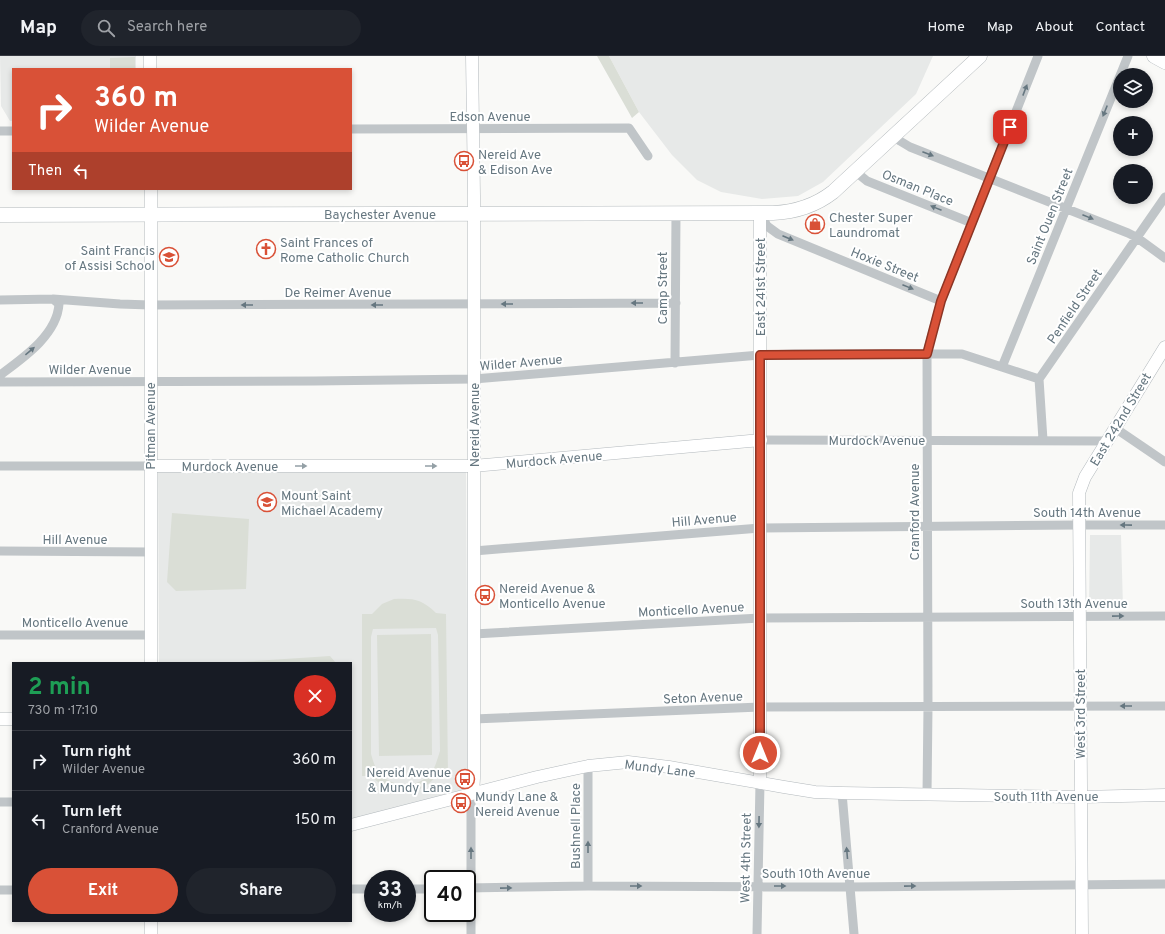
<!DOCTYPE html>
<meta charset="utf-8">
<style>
body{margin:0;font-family:Overpass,sans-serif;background:#20242c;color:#f1f3f6;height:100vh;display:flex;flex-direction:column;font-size:15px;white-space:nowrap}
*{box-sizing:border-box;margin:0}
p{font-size:13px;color:#9ea1a6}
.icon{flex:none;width:22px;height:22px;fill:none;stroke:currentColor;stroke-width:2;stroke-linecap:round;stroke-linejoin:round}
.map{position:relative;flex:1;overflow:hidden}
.side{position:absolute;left:12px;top:606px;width:340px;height:260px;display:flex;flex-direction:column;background:#171b24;border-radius:0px;box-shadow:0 2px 6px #0003}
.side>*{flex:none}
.banner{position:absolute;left:12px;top:12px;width:340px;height:122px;border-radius:0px;box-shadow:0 2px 6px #0003;background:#d95137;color:#fff;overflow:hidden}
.controls{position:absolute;left:1113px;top:12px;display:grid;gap:8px}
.controls a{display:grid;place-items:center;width:40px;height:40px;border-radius:50%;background:#171b24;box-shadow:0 2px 6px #0003;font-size:20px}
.speed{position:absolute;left:364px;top:814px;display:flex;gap:8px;font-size:20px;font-weight:700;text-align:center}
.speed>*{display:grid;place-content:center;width:52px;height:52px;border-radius:50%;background:#171b24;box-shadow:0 2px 6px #0003;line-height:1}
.speed small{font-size:10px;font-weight:400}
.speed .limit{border:2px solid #111;border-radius:6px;background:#fff;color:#111}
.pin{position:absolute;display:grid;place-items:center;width:34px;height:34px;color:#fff;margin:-17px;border-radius:8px;box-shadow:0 2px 6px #0006}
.me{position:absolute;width:44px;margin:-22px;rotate:0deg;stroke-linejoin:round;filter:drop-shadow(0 0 3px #0008)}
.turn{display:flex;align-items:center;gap:14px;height:84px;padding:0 16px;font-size:18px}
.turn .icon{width:52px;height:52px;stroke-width:2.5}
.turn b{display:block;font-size:28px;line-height:34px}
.then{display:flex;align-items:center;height:38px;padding:0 16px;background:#0003;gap:8px;font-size:15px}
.round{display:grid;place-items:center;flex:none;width:42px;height:42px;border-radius:21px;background:#20242c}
.overview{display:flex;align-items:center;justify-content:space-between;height:68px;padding:0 16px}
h1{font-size:24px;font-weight:700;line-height:30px;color:#1e9e55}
.primary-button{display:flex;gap:8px;margin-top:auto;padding:8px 16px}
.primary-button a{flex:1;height:46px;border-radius:24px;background:#d95137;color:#fff;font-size:16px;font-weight:700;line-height:46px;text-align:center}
.primary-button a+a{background:#20242c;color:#f1f3f6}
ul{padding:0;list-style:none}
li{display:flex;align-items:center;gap:12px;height:60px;padding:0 16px;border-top:1px solid #363941}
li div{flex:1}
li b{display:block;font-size:15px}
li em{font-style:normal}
header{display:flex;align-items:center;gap:24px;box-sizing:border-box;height:56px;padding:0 20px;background:#171b24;border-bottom:1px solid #363941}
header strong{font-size:19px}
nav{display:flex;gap:22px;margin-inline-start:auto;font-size:14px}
.search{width:280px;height:36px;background:#20242c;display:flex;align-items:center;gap:10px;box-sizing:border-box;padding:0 14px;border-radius:22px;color:#9ea1a6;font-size:15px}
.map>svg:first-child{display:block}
</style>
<header>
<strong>Map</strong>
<div class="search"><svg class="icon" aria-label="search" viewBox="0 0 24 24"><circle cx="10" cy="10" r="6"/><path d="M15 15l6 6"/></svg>Search here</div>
<nav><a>Home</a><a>Map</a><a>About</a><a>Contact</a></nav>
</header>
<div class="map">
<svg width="1165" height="878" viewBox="0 0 1165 878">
<rect width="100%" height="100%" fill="#f9f9f7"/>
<!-- built -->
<path fill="#e7e9e8" d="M0 0H136V13H13V65H10L1 50Z
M609 0H933L916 38 823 126 798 140 762 143 721 136 697 124 672 99 639 56Z
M466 414 468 733 351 765V607H159L158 415Z
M1090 479H1121L1123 552 1089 553Z"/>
<!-- green -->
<path fill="#daded6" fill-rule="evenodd" d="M597 0H609L639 56 632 62Z
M135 1V13H110V2Z
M172 457 249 463 246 533 176 535 167 526Z
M394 543C413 542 422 543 436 557L446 558 448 720H436C419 743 390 739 371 720H362V558H372L382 548ZM436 572 438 579 440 695C437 704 435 714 428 720 415 732 395 731 382 720 376 715 373 705 371 698V581L373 573Z
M431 578 432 699 379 700 377 579Z
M330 600 336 607H225Z"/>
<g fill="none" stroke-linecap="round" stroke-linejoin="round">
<defs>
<path id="secondary" d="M150 0V13
M472 0 474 139V722L473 737
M151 133V607
M150 410H473L761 384
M0 663H13
M760 727V157
M351 769 537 721 588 710 628 706 669 711 784 731 815 736 842 737 1080 741 1165 739
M151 865V878
M1082 878 1079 437 1085 421 1165 291"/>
<path id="primary" d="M1154 0 1165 6
M0 159 773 157C795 156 815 150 833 136L980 0"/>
</defs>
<!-- secondary casing -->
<use href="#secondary" stroke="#b3b9bd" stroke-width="13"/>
<!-- primary casing -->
<use href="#primary" stroke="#b4babd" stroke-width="15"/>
<!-- street -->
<path stroke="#c0c5c8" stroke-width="9" d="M351 73 629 72 648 100
M0 75H13
M894 80 900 85 910 91 1128 177 1136 181 1165 202
M856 116 867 125 972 167
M761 158 767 170 778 178 941 245
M0 244 53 243 120 248 150 249 676 247
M675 307 676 157
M1002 311 1128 0
M0 319C23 302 57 279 59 248L53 243
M0 326 315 325 474 323 760 299 794 298H962L1039 323
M1115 372 1165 406
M761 384 1107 385
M1043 384 1039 323 1165 141
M0 410H150
M0 495 150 496
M474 495 760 472 1078 469H1165
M474 578 760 562 1165 560
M0 579H151
M474 663 760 651 1165 650
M588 710V830
M842 737 854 878
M927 739 928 651 927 297 941 245 1038 0
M0 746H13
M467 832 588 830 850 831 1165 828
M351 833H373
M407 833H433
M0 834H13
M471 878V745L473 737
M757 878 760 727"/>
<!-- secondary -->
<use href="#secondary" stroke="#fff" stroke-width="12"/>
<!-- primary -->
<use href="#primary" stroke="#fff" stroke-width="14"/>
</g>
<!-- one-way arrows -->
<defs><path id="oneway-solid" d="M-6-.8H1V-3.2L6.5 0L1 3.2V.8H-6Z"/></defs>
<g fill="#667780">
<use href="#oneway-solid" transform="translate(1025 34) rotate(-69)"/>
<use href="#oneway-solid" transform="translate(1105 55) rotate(112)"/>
<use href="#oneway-solid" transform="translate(928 98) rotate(21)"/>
<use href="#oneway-solid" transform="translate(936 152) rotate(-158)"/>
<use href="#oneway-solid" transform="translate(1088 161) rotate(22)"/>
<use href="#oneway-solid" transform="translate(788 182) rotate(23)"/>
<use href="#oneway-solid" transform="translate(908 231) rotate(22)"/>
<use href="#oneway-solid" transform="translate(637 247) rotate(180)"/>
<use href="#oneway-solid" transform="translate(507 248) rotate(180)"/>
<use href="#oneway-solid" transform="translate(247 249) rotate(180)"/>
<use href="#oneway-solid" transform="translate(377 249) rotate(180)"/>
<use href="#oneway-solid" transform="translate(30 295) rotate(-40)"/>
<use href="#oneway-solid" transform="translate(1126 469) rotate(-179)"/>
<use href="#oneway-solid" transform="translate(1118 560) rotate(-1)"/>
<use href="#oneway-solid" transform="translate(1126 650) rotate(180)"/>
<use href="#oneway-solid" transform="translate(759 766) rotate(91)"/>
<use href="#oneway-solid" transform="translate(588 791) rotate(-90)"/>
<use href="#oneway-solid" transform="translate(471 797) rotate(-90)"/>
<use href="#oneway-solid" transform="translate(847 797) rotate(-95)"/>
<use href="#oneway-solid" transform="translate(636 830)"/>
<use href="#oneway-solid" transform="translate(780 830)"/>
<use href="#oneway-solid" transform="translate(910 830) rotate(-1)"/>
<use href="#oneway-solid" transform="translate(506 832) rotate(-1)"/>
</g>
<g fill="#94a0a6">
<use href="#oneway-solid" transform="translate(301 410)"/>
<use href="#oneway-solid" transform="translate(431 410)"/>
</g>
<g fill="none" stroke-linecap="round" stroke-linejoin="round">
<defs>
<path id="route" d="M760 697V299L927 298 941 245 1010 71"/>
</defs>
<!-- route casing -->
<use href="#route" stroke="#8d3524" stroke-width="10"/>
<!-- route -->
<use href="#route" stroke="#d95137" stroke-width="7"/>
</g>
<!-- icons -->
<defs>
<symbol id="bus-ring" viewBox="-11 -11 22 22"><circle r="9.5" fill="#fff" stroke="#d95137" stroke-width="1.5"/><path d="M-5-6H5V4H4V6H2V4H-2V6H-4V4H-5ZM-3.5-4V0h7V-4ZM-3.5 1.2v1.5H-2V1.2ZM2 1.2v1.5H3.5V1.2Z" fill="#d95137"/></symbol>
<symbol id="shop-ring" viewBox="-11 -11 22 22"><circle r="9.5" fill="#fff" stroke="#d95137" stroke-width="1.5"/><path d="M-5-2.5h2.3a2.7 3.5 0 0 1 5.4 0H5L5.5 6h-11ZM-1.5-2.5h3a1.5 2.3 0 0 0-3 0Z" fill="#d95137"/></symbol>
<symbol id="church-ring" viewBox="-11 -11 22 22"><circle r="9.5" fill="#fff" stroke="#d95137" stroke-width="1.5"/><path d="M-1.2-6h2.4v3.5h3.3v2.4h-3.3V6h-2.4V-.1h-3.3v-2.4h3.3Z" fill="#d95137"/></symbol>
<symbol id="school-ring" viewBox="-11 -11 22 22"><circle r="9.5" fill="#fff" stroke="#d95137" stroke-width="1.5"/><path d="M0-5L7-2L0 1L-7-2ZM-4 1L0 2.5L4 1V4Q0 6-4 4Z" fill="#d95137"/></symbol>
</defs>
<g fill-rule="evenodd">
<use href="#bus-ring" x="453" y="94" width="22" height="22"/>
<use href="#shop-ring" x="804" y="157" width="22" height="22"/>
<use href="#church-ring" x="255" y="182" width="22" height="22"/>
<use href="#school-ring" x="158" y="190" width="22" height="22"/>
<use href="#school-ring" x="256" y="435" width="22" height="22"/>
<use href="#bus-ring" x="474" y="528" width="22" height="22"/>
<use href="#bus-ring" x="454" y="712" width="22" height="22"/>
<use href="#bus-ring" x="450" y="736" width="22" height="22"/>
</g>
<g text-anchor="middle" stroke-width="4" stroke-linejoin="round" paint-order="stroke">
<!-- street labels -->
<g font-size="13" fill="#667780" stroke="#fff">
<text x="490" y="65">Edson Avenue</text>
<text transform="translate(918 131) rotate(22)" y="5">Osman Place</text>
<text x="380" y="163">Baychester Avenue</text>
<text transform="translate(1049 160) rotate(-68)" y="5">Saint Ouen Street</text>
<text transform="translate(885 208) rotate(22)" y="5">Hoxie Street</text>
<text transform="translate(760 231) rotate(-90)" y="5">East 241st Street</text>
<text transform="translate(662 232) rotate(-90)" y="5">Camp Street</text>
<text x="338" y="241">De Reimer Avenue</text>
<text transform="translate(1074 250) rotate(-56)" y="5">Penfield Street</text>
<text transform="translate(521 306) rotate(-5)" y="5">Wilder Avenue</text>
<text x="90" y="318">Wilder Avenue</text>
<text transform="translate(1120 363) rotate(-59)" y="5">East 242nd Street</text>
<text transform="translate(474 369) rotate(-90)" y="5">Nereid Avenue</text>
<text transform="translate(150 370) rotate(-90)" y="5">Pitman Avenue</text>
<text x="877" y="389">Murdock Avenue</text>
<text transform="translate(554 403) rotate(-5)" y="5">Murdock Avenue</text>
<text x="230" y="415">Murdock Avenue</text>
<text transform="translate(914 456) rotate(-90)" y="5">Cranford Avenue</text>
<text x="1087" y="461">South 14th Avenue</text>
<text transform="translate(704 463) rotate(-5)" y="5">Hill Avenue</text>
<text x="75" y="488">Hill Avenue</text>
<text x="1074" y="552">South 13th Avenue</text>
<text transform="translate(691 553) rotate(-3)" y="5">Monticello Avenue</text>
<text x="75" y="571">Monticello Avenue</text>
<text transform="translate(703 641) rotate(-2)" y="5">Seton Avenue</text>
<text transform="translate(1080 658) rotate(-90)" y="5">West 3rd Street</text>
<text transform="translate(660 712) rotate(7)" y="5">Mundy Lane</text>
<text x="1046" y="745">South 11th Avenue</text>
<text transform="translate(575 770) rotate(-90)" y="5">Bushnell Place</text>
<text transform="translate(745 802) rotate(-89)" y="5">West 4th Street</text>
<text x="816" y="822">South 10th Avenue</text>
</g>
<!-- poi labels -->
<g font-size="13" fill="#667780" stroke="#fff" text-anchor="start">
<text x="478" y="103">Nereid Ave<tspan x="478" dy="15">&amp; Edison Ave</tspan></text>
<text x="829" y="166">Chester Super<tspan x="829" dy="15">Laundromat</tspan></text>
<text x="280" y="191">Saint Frances of<tspan x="280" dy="15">Rome Catholic Church</tspan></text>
<text x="155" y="199" text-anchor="end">Saint Francis<tspan x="155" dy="15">of Assisi School</tspan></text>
<text x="281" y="444">Mount Saint<tspan x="281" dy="15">Michael Academy</tspan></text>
<text x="499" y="537">Nereid Avenue &amp;<tspan x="499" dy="15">Monticello Avenue</tspan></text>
<text x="451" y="721" text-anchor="end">Nereid Avenue<tspan x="451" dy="15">&amp; Mundy Lane</tspan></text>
<text x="475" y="745">Mundy Lane &amp;<tspan x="475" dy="15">Nereid Avenue</tspan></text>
</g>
</g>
</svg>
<div class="controls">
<a><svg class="icon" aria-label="layers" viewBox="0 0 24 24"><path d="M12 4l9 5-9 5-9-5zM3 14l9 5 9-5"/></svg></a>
<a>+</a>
<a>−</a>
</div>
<div class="speed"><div>33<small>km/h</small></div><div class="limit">40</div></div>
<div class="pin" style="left:1010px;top:71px;background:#d93025"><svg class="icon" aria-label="arrive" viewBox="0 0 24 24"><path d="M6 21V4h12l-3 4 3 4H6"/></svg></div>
<svg class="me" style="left:760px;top:697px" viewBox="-20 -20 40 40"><circle r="17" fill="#d95137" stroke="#fff" stroke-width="3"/><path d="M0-11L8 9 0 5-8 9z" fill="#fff"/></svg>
<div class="banner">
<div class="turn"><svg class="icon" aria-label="right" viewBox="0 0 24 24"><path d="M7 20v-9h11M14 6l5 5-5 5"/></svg><div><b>360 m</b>Wilder Avenue</div></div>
<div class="then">Then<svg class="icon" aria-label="left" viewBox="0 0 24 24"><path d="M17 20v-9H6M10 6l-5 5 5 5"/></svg></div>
</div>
<section class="side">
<div class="overview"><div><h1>2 min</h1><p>730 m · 17:10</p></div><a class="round" style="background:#d93025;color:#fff"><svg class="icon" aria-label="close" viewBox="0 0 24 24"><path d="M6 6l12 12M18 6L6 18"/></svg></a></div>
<ul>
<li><svg class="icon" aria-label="right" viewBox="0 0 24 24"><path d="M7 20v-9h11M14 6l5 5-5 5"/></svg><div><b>Turn right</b><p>Wilder Avenue</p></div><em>360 m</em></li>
<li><svg class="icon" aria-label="left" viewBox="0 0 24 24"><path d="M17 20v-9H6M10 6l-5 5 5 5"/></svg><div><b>Turn left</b><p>Cranford Avenue</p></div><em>150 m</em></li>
</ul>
<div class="primary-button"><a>Exit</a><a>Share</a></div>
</section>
</div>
